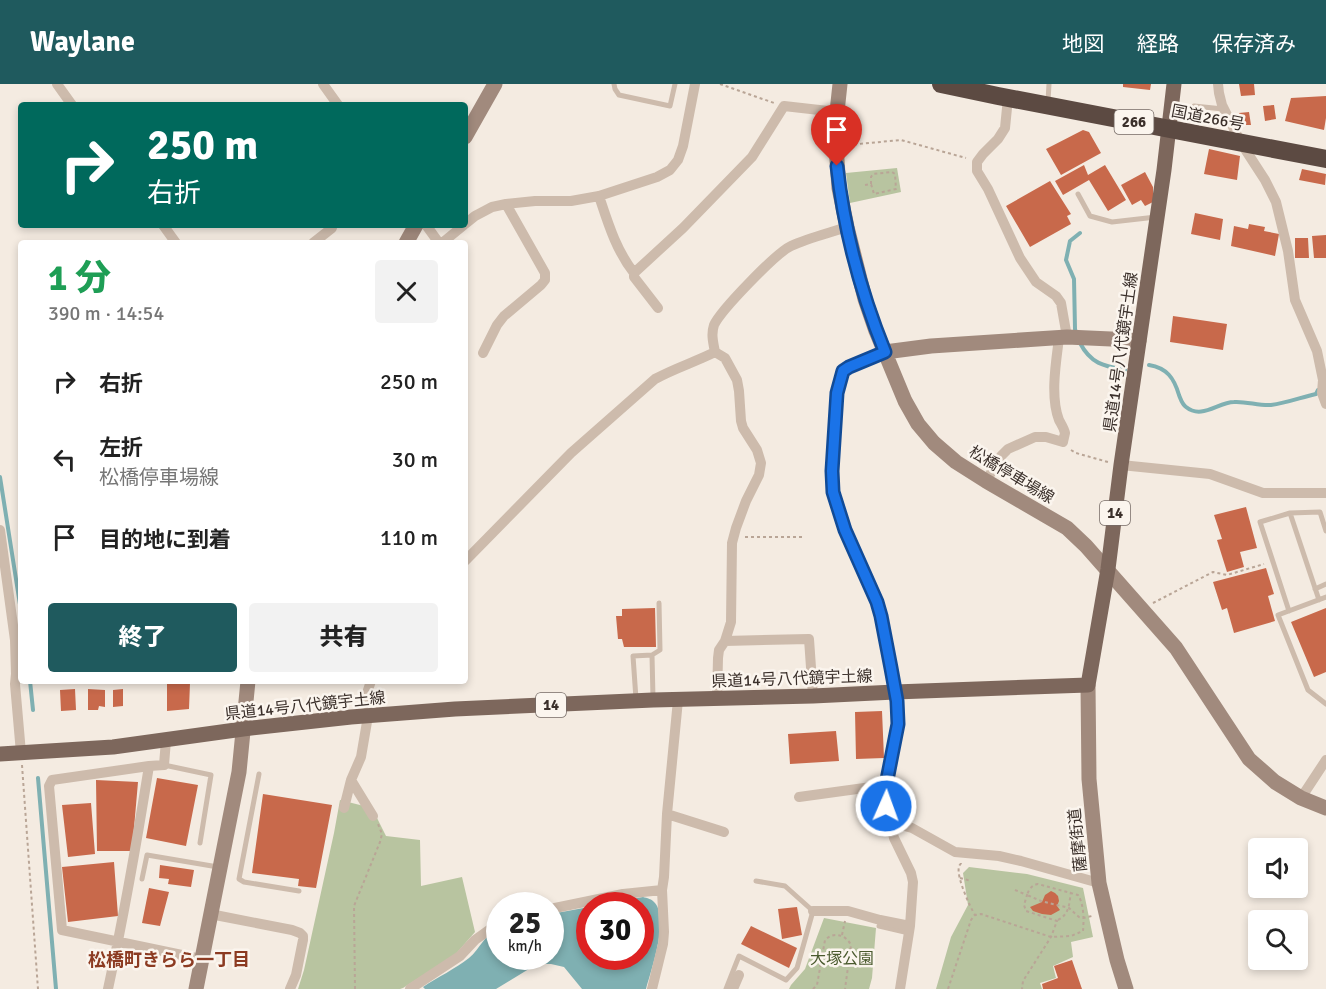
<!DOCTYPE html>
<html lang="ja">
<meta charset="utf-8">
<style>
body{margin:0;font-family:Signika,"Noto Sans JP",sans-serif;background:#f2f2f2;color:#222;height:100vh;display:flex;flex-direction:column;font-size:22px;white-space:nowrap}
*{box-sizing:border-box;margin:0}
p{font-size:20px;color:#767676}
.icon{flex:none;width:33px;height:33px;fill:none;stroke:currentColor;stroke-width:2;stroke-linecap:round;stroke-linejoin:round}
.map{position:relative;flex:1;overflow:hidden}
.panel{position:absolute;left:18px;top:156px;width:450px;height:444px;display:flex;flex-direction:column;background:#fff;border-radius:6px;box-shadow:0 3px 9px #0003}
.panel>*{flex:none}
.guide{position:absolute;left:18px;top:18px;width:450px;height:126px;border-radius:6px;box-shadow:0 3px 9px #0003;background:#00695c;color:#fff;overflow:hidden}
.fabs{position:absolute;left:1248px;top:754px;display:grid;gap:12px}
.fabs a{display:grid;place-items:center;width:60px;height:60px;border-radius:6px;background:#fff;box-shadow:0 3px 9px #0003;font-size:30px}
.speed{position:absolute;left:486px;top:808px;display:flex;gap:12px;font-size:30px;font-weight:700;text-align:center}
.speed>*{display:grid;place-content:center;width:78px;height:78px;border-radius:50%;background:#fff;box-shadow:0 3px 9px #0003;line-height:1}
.speed small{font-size:15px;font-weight:400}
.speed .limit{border:9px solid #d22;background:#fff;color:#111}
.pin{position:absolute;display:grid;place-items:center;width:51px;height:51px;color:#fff;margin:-62px -26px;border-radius:50% 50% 50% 0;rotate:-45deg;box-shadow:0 0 6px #0007}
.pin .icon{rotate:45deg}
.me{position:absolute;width:66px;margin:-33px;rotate:2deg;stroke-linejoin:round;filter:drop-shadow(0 0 4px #0008)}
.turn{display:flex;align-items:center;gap:21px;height:126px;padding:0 30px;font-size:27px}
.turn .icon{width:78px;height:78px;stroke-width:2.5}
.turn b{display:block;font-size:42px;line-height:51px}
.round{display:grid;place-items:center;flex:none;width:63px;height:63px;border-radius:6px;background:#f2f2f2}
.summary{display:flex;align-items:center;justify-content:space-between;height:102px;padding:0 30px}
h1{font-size:36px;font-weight:800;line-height:45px;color:#1e9e55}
.cta{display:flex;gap:12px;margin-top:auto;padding:12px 30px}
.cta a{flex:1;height:69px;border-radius:6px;background:#1f5a5e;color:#fff;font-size:24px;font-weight:800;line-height:69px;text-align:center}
.cta a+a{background:#f2f2f2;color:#222}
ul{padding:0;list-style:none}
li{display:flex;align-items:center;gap:18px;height:78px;padding:0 30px}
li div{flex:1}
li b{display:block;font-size:22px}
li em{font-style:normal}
header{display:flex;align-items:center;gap:36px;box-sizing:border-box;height:84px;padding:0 30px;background:#1f5a5e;color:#fff}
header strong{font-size:28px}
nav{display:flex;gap:33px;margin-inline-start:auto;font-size:21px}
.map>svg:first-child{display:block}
</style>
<header>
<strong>Waylane</strong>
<nav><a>地図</a><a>経路</a><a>保存済み</a></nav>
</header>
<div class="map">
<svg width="1326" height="905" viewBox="0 0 1326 905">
<rect width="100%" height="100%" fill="#f4ebe1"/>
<!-- green -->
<path fill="#b8c4a0" d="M897 84 901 108 850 119 846 89Z
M340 716 372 724 386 752 420 756 421 802 462 793 475 848 455 871 403 904 400 905H298L304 886 334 749Z
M969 783 1027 790 1083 804 1093 853 1071 858 1073 873 1053 882 1056 894 1040 899 1042 905H936L951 853 968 821 963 789Z
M824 834 876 844 872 894 869 905H789L791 901 805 885Z"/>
<!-- water -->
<path fill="#7fb0b2" d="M643 813C647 814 652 815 655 819 669 836 651 886 646 905H582L564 883 551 880H537L496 905H425L423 903C438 893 455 885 469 874 480 865 484 851 499 843L500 873H550L551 830 589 823 590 873H640V822H594Z"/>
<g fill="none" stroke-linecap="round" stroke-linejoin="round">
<!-- stream -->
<path stroke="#7fb0b2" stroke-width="4" d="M1076 249 1075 245 1074 195 1066 176 1070 157 1080 149
M1080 259C1091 280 1104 282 1125 286
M1149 281C1167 284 1174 294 1179 311 1181 316 1182 320 1186 323 1202 336 1218 318 1234 318 1246 317 1259 322 1271 321 1287 319 1302 313 1316 310L1318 306
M0 393 21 527
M30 597 33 626
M38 694 56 905"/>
</g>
<!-- building -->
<path fill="#c8694b" d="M1123 0H1151L1150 6 1123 3Z
M1239 0H1254L1255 11 1241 12Z
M1326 12V34L1324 46 1285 37 1291 14Z
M1274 21 1276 35 1265 37 1263 22Z
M1249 28 1251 41H1241L1239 29Z
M1083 46 1089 48 1101 69 1061 91 1046 65Z
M1209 65 1240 72 1237 96 1204 90Z
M1084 81 1088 91 1105 81 1126 116 1108 127 1089 96 1063 111 1055 97Z
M1302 85 1326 90 1325 101 1299 96Z
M1145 88 1153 103V118L1145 122 1141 116 1132 121 1121 101Z
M1050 97 1071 130 1067 132 1071 140 1030 163 1006 122Z
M1195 129 1223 135 1220 156 1191 150Z
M1249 140 1265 143 1264 147 1279 150 1275 172 1231 162 1234 142 1248 145Z
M1326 151V174H1314L1312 152Z
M1295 154H1308L1309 174H1295Z
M1173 232 1227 240 1223 266 1170 258Z
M1246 423 1257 464 1240 468 1244 483 1227 488 1217 456 1222 455 1214 431Z
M1266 484 1274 510 1268 512 1275 537 1234 549 1227 524 1222 526 1213 498Z
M655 524 656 563H624L622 555H618L616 532H622V525Z
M1326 524V588L1314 593 1291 538Z
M167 597H236L235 600 190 599 189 625 167 627Z
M75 605 76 626 61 627 60 606Z
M88 605 105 606V623L99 622 98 626H88Z
M123 605V622L113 623V606Z
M882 627 884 674 856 675 855 628Z
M836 647 839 677 790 680 788 650Z
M157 694 198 701 186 762 146 754Z
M96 696 138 698 132 767H97Z
M263 710 332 721 316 804 298 802 299 795 252 789Z
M91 719 95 770 68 773 62 721Z
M114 778 118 832 68 838 62 783Z
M160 781 194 786 191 803 168 800 169 795 159 794Z
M149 804 169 808 160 842 142 839Z
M1051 807 1055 809 1058 812 1059 817 1057 822 1060 826 1051 831 1042 830 1033 827 1030 823 1042 818 1045 811Z
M797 823 802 851 782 855 778 825Z
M751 842 797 864 789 884 741 860Z
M1072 876 1082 905H1043L1042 900 1058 894 1054 882Z"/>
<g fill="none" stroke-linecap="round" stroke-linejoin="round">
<!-- path -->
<path stroke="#b9a596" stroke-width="2" stroke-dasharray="3 3" stroke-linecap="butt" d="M720 0 774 19
M848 61 901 56 966 74
M865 101 871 100V93L873 90 892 88 895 90 896 105 874 110 871 100
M1071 366 1076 369 1108 378
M745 453H804
M1153 519 1213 488 1227 491 1264 480
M22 681 38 905
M961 779C961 780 959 781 959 783 956 792 970 823 975 831
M960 794 971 797
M1015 806 1027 811 1024 821 1026 827 1057 837 1051 853 1023 897 1022 905
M1058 836C1070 830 1069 819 1071 808
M842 851 845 837
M355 905 354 822 380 758 382 750 378 740
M813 905 817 901 825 856C834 847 846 851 851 861L845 905
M948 905 971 836 975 831 981 830 1051 853 1071 852 1083 847C1084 836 1084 820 1078 811L1038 800C1032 801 1029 805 1027 811L1041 817 1069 824 1079 833 1083 834 1092 832"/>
<!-- lane -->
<path stroke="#cdbbac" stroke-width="5" d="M614 0 615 5 619 11 670 22 675 0
M1048 17 1049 0
M1194 22 1223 25
M1078 110 1090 132 1112 138 1156 133
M1290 429 1320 428 1326 447
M1315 505 1326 500
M1326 513 1278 531 1308 606 1326 620
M1289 527 1260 438 1290 429 1319 516
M652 571 660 566 659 519
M636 615 633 572 652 571 653 614
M164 681 211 691 200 759
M259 690 239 795 244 798 299 807
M142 795 147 771 218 783
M879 842 909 849
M726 905 739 872 786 896 797 884 813 827 785 802 756 797"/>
<!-- street -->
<path stroke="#cdbbac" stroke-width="10" d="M57 0 72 21
M323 0 338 21
M1218 0 1219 9 1222 21 1241 59 1265 96 1276 118 1288 167 1295 216 1317 267 1323 296 1322 309 1326 320
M1008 14 1005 44 998 55 983 70 977 78V87L988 105 1020 174 1036 198 1056 212 1061 219 1067 253
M599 112C608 139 616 166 634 189
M465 140 475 132 492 123 506 120 535 117H571L599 112 657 93 670 86 678 76 683 62 695 0
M163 141 176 159
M426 141 439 159
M313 159 332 144
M442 159 464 141
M658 224 634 193V189L683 144 752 73 784 22 837 28
M885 268C875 271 849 279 843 287 836 297 836 321 836 332 834 357 830 382 833 406 839 451 868 490 881 532L897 617 898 640 886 701V722L894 754 911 789 913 798 910 842 900 905
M483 269 497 241 504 232 541 201 545 196V189L506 120
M1121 381 1210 390 1263 409H1326
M986 397 1001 372 1008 365 1035 353H1046L1063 358 1065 349C1064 344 1061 340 1059 336 1050 313 1056 278 1059 254
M0 446 15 556 16 590 15 600 21 669
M465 477 571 369 655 295C675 284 695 278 715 268
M725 557 809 555 813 612
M717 615 718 574 719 566 725 557 731 538 732 459 736 444 746 417 759 391 761 379 757 366 743 344 741 337 739 307 737 296 725 274 715 268C713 258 711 250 714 241 721 226 776 169 791 162 808 154 829 149 847 143
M361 632 364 618 371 597
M368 632 361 673 351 696 373 732
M149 682 164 681 166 656
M799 713 886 701
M1301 714 1326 676
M344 724 351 696
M667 730 724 748
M890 738 912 744 955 768 999 772 1021 777 1099 799
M550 825 623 810 662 806
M813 827H848L880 836 910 842
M210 830 292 846 300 849 303 852V856L296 891 290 905
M108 905C124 831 137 757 149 682L52 696 49 702 62 846 201 875
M410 905 460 872 475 856 500 838
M652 905 663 860 664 848 662 806 664 793 667 730 678 616
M733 905 739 891"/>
<!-- secondary -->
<path stroke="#a18a7d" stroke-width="15" d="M840 0 837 28 836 62 839 104 847 143 865 215 876 247 905 317 918 340 934 359 956 378 986 397 1067 444 1086 462 1176 564 1249 675 1275 698 1301 714 1326 724
M465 53 495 0
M406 159 416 141
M885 268 931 262 1067 253 1111 255 1139 257
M1088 601 1089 695 1099 799 1117 876 1126 905
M196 905 239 688 248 597"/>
<!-- primary -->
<path stroke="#7d675c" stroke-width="15" d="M0 670 113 663 243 645 351 633 455 625 653 616 813 612 895 608 1088 601 1108 485 1121 381 1164 86 1174 0"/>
<!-- highway -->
<path stroke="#5c4a42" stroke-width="18" d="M941 0 998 12 1326 75"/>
</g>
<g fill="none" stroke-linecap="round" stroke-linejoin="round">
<defs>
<path id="route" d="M837 82C844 146 861 209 885 268L849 283 843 287 837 309 832 387 833 408 845 446 877 518 881 532 891 584 897 617 898 640 886 701V722"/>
</defs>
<!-- route casing -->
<use href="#route" stroke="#114b97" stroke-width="15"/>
<!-- route -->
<use href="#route" stroke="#1a73e8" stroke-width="10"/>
</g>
<g text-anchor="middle" stroke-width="5" stroke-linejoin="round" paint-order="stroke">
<!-- shield labels -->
<g fill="#fbf5ee" stroke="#756b66" stroke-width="1.5">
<rect x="1114.5" y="26" width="39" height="24" rx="4.5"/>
<rect x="1100" y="417" width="30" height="24" rx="4.5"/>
<rect x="536" y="609" width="30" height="24" rx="4.5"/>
</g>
<g font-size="15" font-weight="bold" fill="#3b302b">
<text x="1134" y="43">266</text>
<text x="1115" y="434">14</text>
<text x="551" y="626">14</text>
</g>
<!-- street labels -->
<g font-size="16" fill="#3b302b" stroke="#fbf5ee">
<text transform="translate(1208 33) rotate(11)" y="6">国道266号</text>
<text transform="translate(1120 268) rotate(-82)" y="6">県道14号八代鏡宇土線</text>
<text transform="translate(1012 390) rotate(31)" y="6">松橋停車場線</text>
<text transform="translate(792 594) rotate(-2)" y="6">県道14号八代鏡宇土線</text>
<text transform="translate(305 621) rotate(-6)" y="6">県道14号八代鏡宇土線</text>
<text transform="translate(1077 756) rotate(-96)" y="6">薩摩街道</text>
</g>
<!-- park labels -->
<g font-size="16" fill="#4a5a2e" stroke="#fbf5ee">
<text x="842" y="880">大塚公園</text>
</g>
<!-- neighbourhood labels -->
<g font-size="18" font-weight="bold" fill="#8c3b22" stroke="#fbf5ee">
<text x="169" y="882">松橋町きらら一丁目</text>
</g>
</g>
</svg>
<div class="fabs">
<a><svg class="icon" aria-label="sound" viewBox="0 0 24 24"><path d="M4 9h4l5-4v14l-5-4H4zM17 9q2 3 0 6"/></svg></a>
<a><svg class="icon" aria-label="search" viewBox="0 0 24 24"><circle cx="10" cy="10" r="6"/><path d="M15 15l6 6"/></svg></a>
</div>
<div class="speed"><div>25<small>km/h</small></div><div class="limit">30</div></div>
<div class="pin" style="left:837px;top:82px;background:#d93025"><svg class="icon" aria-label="arrive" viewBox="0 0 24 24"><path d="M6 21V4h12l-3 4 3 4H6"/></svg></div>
<svg class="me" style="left:886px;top:722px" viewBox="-20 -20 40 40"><circle r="17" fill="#1a73e8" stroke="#fff" stroke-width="3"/><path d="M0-11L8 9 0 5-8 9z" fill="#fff"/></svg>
<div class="guide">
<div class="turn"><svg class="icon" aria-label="right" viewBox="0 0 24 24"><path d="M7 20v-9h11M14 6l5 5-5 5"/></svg><div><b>250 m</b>右折</div></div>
</div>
<section class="panel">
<div class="summary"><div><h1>1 分</h1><p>390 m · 14:54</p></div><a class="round"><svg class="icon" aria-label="close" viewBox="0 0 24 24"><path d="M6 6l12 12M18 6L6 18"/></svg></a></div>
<ul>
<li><svg class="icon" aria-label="right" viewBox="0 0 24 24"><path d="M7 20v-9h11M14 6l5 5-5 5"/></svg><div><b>右折</b></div><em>250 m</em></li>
<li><svg class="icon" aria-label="left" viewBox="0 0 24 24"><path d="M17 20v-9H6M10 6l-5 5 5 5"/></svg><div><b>左折</b><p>松橋停車場線</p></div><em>30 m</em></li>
<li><svg class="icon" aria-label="arrive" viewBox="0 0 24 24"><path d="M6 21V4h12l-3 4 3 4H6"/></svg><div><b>目的地に到着</b></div><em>110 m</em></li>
</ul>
<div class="cta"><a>終了</a><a>共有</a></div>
</section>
</div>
